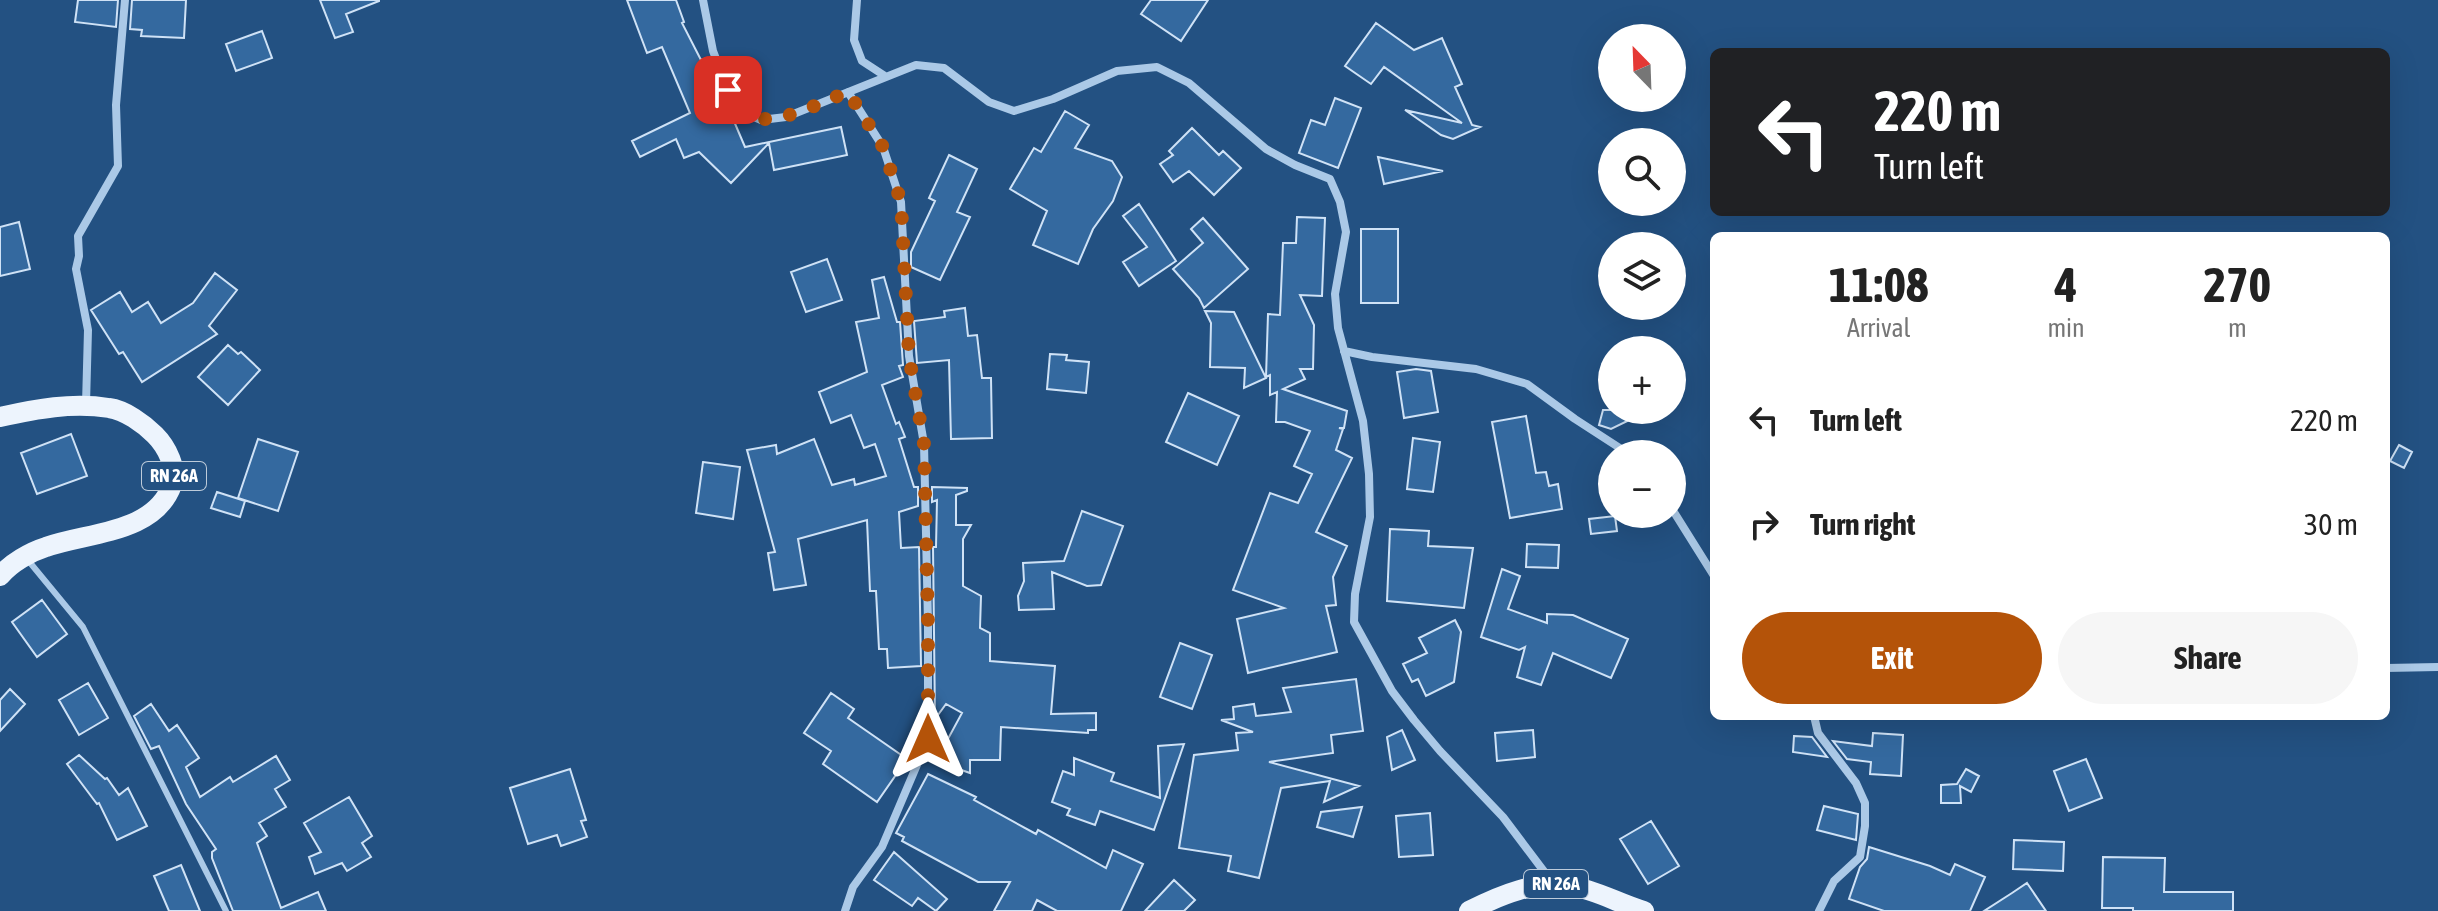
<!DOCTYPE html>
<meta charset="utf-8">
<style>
body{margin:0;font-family:"Asap Condensed",sans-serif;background:#f6f6f6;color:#222;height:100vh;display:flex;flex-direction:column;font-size:30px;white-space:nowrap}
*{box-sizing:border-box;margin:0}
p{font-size:26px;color:#767676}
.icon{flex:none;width:44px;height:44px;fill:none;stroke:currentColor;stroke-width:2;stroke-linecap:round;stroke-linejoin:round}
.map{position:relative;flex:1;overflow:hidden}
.drawer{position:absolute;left:1710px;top:232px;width:680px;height:488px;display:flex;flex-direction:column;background:#fff;border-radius:12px;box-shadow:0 8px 32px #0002}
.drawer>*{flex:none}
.hud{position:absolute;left:1710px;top:48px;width:680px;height:168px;border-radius:12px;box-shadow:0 8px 32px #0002;background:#202124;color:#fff;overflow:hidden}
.needle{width:52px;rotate:337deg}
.controls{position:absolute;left:1598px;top:24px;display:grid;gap:16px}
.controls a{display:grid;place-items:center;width:88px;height:88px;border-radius:50%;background:#fff;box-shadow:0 8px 32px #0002;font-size:40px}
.pin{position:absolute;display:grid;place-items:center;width:68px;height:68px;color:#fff;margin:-34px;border-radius:16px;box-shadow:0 4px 12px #0006}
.me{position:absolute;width:88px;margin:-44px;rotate:0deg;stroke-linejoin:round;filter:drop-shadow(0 0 6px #0008)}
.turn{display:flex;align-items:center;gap:28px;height:168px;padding:0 32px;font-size:36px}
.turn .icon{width:104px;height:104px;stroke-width:2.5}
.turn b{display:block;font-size:56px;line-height:68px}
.eta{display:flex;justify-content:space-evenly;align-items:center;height:136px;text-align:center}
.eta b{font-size:48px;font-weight:700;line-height:56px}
.primary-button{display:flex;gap:16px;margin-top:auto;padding:16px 32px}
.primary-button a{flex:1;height:92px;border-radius:48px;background:#b45309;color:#fff;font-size:32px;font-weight:700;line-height:92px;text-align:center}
.primary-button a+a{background:#f6f6f6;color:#222}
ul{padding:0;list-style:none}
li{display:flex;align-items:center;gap:24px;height:104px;padding:0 32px}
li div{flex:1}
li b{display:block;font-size:30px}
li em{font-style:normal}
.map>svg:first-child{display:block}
</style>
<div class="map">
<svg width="2438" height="911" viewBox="0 0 2438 911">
<rect width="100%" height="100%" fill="#235182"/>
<!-- building -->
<path fill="#34699f" stroke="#cfe2f6" stroke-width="2" d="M78 0H118L116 27 75 22Z
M132 0H186L184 38 141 36 142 30 130 29Z
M320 0H379V1L346 14 353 32 335 38Z
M627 0H676L684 22 682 23 701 60 707 58 745 147 841 127 847 155 774 170 769 143 731 183 699 152 684 158 676 139 640 157 632 141 690 113 662 47 647 53Z
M1151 0H1208L1181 41 1141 14Z
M1376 23 1414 50 1442 38 1462 84 1455 87 1472 125 1480 127 1453 139 1441 135 1405 110 1462 123 1384 67 1371 84 1345 66Z
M262 31 272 58 236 71 226 44Z
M1335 98 1361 108 1338 168 1299 153 1311 120 1325 125Z
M1065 111 1089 125 1075 148 1112 161 1122 177 1113 201 1093 229 1078 264 1033 245 1047 211 1010 189 1034 148 1041 152Z
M1192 128 1219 155 1223 151 1241 168 1214 195 1189 171 1173 182 1160 164 1173 155 1169 151Z
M949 155 977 169 957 212 970 217 940 280 911 267V252L935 201 929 198Z
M1378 157 1443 171 1384 184Z
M1139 204 1176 261 1139 286 1123 262 1147 247 1123 216Z
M1297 217 1325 218 1322 296 1300 295 1314 325 1313 369H1300L1305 379 1283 389 1347 411 1344 428H1339L1343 429 1336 450 1352 458 1316 532 1347 546 1333 577 1336 605 1326 606 1337 652 1248 673 1237 619 1284 608 1233 590 1270 493 1298 503 1312 474 1294 466 1310 431 1285 422H1276L1277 392 1270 395V375L1266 377 1268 314 1280 315 1283 243H1296Z
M1203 218 1248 269 1204 308 1199 298 1173 269 1203 243 1191 229Z
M19 222 30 269 0 276V227Z
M1361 229H1398V303H1361Z
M827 259 842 300 806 312 791 272Z
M215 273 237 290 209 326 217 334 142 382 123 352 119 354 91 310 120 292 132 312 148 302 161 323 193 303Z
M884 277 897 322H900L903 365 899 366 903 377 882 385 896 424 899 422 905 437 899 439 914 487H918V506L899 512 901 548 919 547 921 666 888 668 887 649H879L876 591H870L867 520 798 539 806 585 774 590 768 553 775 552 747 450 776 445 777 454 814 439 832 485 854 479 855 485 886 476 875 444 864 448 851 415 831 423 819 392 867 372 856 322 879 318 872 280Z
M965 308 968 336 977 335 982 378H991L992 438 951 439 949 360 917 363 914 321 945 317 944 311Z
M1205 311 1234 312 1266 378 1244 388 1245 368 1210 367 1211 323Z
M228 345 238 354 241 352 260 370 228 405 198 377Z
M1050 354 1067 355 1066 360 1089 362 1086 393 1047 389Z
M1416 369 1431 371 1438 412 1404 418 1397 372Z
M1188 393 1239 416 1217 465 1166 442Z
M1603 410H1650L1611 429 1599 425Z
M1526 416 1536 473 1546 472 1549 486 1558 484 1562 509 1510 518 1492 422Z
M71 434 87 476 37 494 21 453Z
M1413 438 1440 442 1433 492 1407 489Z
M258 439 298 452 278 511 238 498Z
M2399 445 2412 452 2404 468 2390 461Z
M703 462 740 467 733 519 696 513Z
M932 487 967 488V491L956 495V525H971L963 539V586L981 596 980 628 990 633V661L1055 666 1051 714 1096 713V730H1088V733L1001 727 1000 760H970V773L936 761 962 713 946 704 935 719 933 547H936L937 500 932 502Z
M217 492 245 501 240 517 211 508Z
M1082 511 1123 526 1101 585 1087 586 1052 572 1054 609 1019 610 1018 596 1024 581 1023 563 1064 561Z
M1615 516 1617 531 1591 534 1589 519Z
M1390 529 1429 531 1428 546 1473 548 1464 608 1387 601Z
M1527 544 1559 545 1558 568 1526 567Z
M1502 569 1520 576 1508 609 1547 623V614L1573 615 1628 639 1611 678 1553 653 1541 685 1517 677 1525 647 1519 650 1481 637Z
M42 600 67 634 37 657 12 622Z
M1455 620 1461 632 1454 682 1426 696 1418 679 1412 682 1403 664 1427 653 1419 638Z
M1180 643 1212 655 1192 709 1160 697Z
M1356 679 1363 731 1331 735 1333 753 1269 762 1359 786 1324 802 1330 781 1281 788 1259 878 1228 871 1231 856 1179 848 1194 755 1238 750 1236 733 1253 732 1221 720 1234 719 1233 707 1254 704 1256 716 1291 712 1283 688Z
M88 683 108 718 79 735 59 700Z
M10 689 25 704 0 731V700Z
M831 693 854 709 848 718 907 759 877 802 823 764 831 751 804 733Z
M151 704 169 731 177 725 199 758 186 767 200 797 230 777 233 782 276 756 290 780 275 789 286 807 259 823 267 836 257 843 281 908 318 892 326 911H233L212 858V852L216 849 186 804 159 746 151 749 134 716Z
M1402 730 1415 760 1392 770 1387 737Z
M1533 730 1535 757 1497 761 1495 733Z
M1873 733 1903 735 1901 776 1870 774 1871 762 1847 759 1833 741 1872 746Z
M1794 736 1812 737 1827 757 1793 752Z
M1184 744 1154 830 1100 811 1095 825 1067 815 1070 809 1052 802 1063 771 1074 775V758L1114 773 1111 781 1160 798 1158 746Z
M79 755 105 779 107 778 119 795 128 788 147 826 117 840 99 803 97 804 67 764Z
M2086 759 2102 798 2069 811 2054 771Z
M570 769 586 820 581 821 587 837 561 846 557 835 528 844 510 788Z
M1966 769 1979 776 1971 792 1960 786 1961 803H1941V785L1957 784Z
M928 774 976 797 974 800 1036 834 1038 830 1106 868 1113 850 1143 864 1121 911H1057L1037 900 1032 911H994L1010 882H978L902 841 904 837 896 833Z
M349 797 372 836 362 843 371 857 347 871 342 863 315 874 309 857 321 852 304 823Z
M1824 806 1858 814 1856 840 1817 830Z
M1362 807 1353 837 1317 827 1321 812Z
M1430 813 1433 855 1399 857 1396 816Z
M1651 821 1679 866 1648 884 1620 839Z
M2014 840 2064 842 2063 871 2013 869Z
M1869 847 1930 866 1950 875 1955 864 1985 877 1970 911H1884L1849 899 1860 867 1867 859Z
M894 852 947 899 936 911 918 898 912 906 874 880Z
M2103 857 2165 858 2164 892H2233V911H2133V908H2102Z
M181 865 200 911H169L154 876Z
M1174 880 1195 900 1184 911H1145Z
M2027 883 2046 911H1984L2012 893Z"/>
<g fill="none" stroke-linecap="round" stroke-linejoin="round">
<!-- lane -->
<path stroke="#abc9e7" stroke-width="6" d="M27 559 83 627 226 911"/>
<!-- street -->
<path stroke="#abc9e7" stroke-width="8" d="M703 0 713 51 728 90 742 112 761 120 786 117 916 65 944 68 989 102 1014 111 1053 99 1117 71 1157 67 1189 83 1266 149 1295 165 1330 179 1340 202 1346 232 1335 294 1338 328 1363 421 1369 474 1370 517 1355 594 1354 622 1392 691 1414 720 1440 751 1503 817 1552 882
M857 0 854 40 862 61 885 76
M1344 351 1372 357 1476 369 1527 384 1575 419 1629 454
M86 404 88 330 76 269 79 256 78 236 118 166 116 105 125 0
M1672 509 1714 576
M2386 668 2438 667
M1814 716 1818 733 1856 783 1865 803V826L1860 857 1834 881 1819 911
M845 911 853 887 882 847 928 739V623L924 444 909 356 901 202 883 147 848 92"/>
<!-- primary -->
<path stroke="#edf4fd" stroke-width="20" d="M0 417C36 409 72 402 109 408 125 410 144 424 155 435 167 447 178 469 172 485 154 534 88 532 46 547 30 552 11 563 0 576
M1469 911C1500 895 1536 880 1572 886 1596 890 1620 904 1644 911"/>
</g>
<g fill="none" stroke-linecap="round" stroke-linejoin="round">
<!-- route -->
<path stroke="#b45309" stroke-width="14" stroke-dasharray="0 25.2" d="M728 90C732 96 736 106 742 111 766 134 822 101 848 92L883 147 901 202 909 356 924 444 928 623V739"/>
</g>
<g text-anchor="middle" stroke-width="8" stroke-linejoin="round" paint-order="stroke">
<!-- shield labels -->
<g fill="#235182" stroke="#bdcbda" stroke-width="2">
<rect x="142" y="462" width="64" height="28" rx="6"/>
<rect x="1524" y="870" width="64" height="28" rx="6"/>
</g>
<g font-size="18" font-weight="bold" fill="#fff">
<text x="174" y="482">RN 26A</text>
<text x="1556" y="890">RN 26A</text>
</g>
</g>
</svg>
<div class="controls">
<a><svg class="needle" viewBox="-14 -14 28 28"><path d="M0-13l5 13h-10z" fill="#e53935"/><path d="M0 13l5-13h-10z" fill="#767676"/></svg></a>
<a><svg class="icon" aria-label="search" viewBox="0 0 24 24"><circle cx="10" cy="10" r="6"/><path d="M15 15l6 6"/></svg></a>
<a><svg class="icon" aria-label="layers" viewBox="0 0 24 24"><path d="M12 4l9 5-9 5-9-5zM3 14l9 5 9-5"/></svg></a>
<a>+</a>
<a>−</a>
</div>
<div class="pin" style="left:728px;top:90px;background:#d93025"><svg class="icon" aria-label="arrive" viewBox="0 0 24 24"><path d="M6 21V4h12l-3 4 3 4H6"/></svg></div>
<svg class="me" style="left:928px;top:739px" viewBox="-20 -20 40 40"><path d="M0-17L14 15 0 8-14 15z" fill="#b45309" stroke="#fff" stroke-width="4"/></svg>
<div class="hud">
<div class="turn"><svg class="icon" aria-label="left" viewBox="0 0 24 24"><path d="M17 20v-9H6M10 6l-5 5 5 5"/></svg><div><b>220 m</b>Turn left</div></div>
</div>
<section class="drawer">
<div class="eta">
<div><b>11:08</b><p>Arrival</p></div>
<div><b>4</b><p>min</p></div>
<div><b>270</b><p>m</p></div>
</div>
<ul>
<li><svg class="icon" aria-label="left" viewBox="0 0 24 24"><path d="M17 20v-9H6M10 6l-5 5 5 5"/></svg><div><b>Turn left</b></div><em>220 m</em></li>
<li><svg class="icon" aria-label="right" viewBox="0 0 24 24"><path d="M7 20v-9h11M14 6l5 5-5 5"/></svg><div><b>Turn right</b></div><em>30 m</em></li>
</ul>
<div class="primary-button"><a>Exit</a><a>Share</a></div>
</section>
</div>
